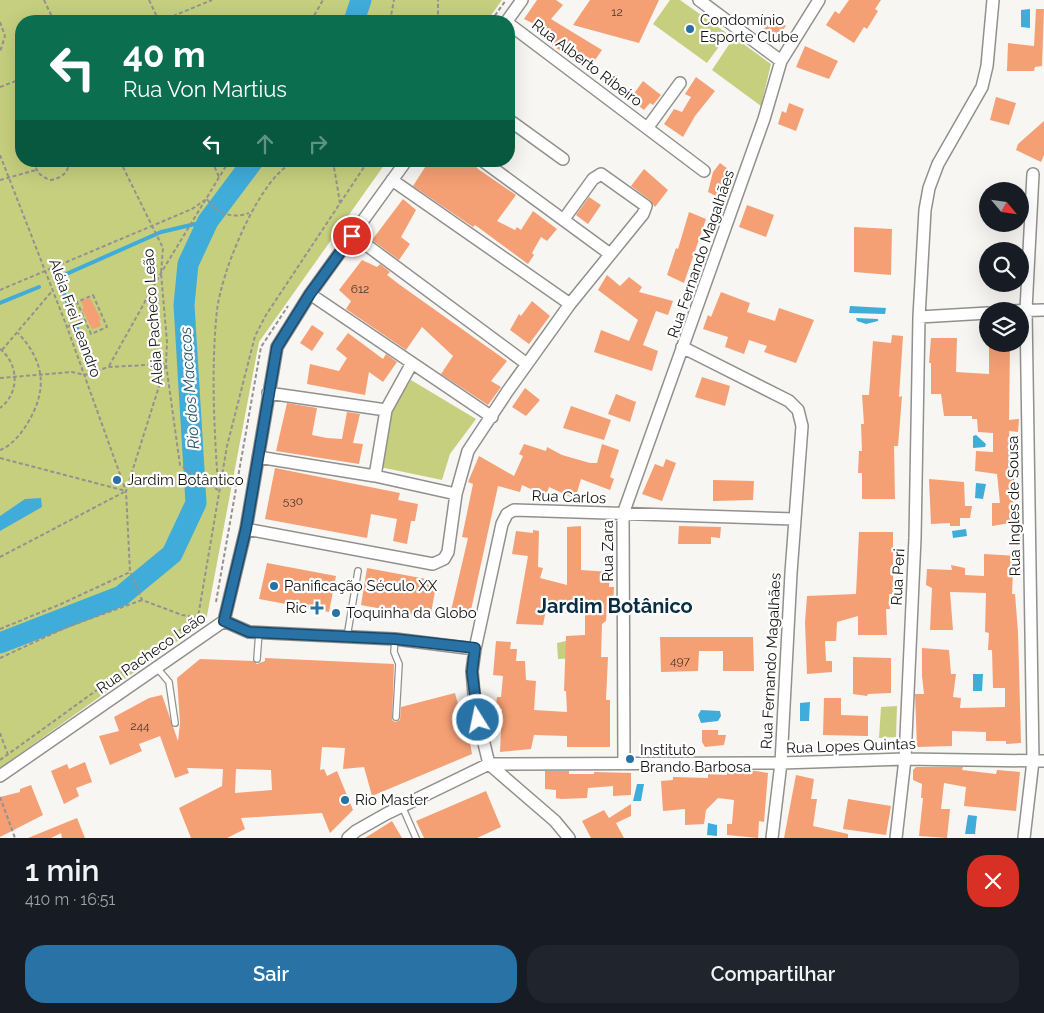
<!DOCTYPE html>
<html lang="pt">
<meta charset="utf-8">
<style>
body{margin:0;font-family:Raleway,sans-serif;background:#20242c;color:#f1f3f6;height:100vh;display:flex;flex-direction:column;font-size:19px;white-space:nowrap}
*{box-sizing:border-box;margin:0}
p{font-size:16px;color:#9ea1a6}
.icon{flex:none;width:28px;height:28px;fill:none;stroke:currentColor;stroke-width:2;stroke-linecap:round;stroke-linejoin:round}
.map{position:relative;height:838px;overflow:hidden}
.panel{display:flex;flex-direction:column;background:#171b24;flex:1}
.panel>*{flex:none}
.banner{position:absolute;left:15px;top:15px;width:500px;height:152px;border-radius:20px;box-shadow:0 5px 20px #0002;background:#0b6e4f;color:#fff;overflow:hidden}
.needle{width:32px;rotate:119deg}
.controls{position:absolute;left:979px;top:182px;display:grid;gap:10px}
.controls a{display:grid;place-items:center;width:50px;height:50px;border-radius:50%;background:#171b24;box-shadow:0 5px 20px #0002;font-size:25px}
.pin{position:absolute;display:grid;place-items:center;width:42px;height:42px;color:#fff;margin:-21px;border:2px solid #fff;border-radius:50%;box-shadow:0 1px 5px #0007}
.me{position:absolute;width:55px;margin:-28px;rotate:350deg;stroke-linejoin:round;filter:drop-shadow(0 0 4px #0008)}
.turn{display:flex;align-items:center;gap:18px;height:105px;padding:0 25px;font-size:22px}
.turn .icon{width:65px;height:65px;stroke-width:2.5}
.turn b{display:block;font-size:35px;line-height:42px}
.lanes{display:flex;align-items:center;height:48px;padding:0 25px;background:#0003;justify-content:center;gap:25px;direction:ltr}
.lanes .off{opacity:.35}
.round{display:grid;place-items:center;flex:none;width:52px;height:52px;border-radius:20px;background:#20242c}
.overview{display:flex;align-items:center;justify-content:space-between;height:85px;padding:0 25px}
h1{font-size:30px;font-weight:600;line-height:38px}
.action{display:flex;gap:10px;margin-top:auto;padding:10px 25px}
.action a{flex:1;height:58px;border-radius:20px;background:#2872a5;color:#fff;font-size:20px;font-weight:600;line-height:58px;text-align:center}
.action a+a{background:#20242c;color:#f1f3f6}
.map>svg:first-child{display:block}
</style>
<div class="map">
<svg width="1044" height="838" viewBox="0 0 1044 838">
<rect width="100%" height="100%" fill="#f8f6f3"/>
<!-- green -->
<path fill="#c6cf7e" d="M0 0H502L487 21H21V161H387L259 342 206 621 0 768Z
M670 0H680L728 34 707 63 653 24Z
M734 37 771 64 761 106 712 70Z
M411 380 476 419 450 454 442 480 380 467 391 411Z
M566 641H598L597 657 558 659 557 643Z
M897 706 896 737 879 738 881 707Z"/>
<!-- water -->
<path fill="#40acda" d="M1030 9V28L1021 27V10Z
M850 306 886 308 885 314 849 313Z
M856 318 878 319V321L866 324 857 321Z
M976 435 986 444 985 447 973 448V436Z
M976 483 986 484 983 499 975 498Z
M41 498 42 507 0 531V516L25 499Z
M966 529 967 536 953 538 952 531Z
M973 674H983L982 691H973Z
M810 702 809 721H800V703Z
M701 710 720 711 721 716 718 721 701 723 698 715Z
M637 784H644L641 801H633Z
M968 815 977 816 975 834H965Z
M708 823 717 825V836L707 835Z"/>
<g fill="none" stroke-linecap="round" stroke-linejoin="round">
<!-- stream -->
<path stroke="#40acda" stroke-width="4" d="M55 279 161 232 208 221
M62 288 73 317
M0 303 39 287
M77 328 90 363"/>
<!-- river -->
<path stroke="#40acda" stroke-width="21" d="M354 21 361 0
M0 643 121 596 172 554 196 503 184 305 188 264 208 221 253 161"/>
</g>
<!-- building -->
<path fill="#f49f74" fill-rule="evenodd" d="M537 0H556L563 5 551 19 602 50 588 70 549 43 555 34 524 19Z
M590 0H659L639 43 573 25Z
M849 0H881L875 9 878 11 867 29 864 27 854 43 826 25 835 11 839 14Z
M1036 9H1044L1042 66 1035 67 1034 71H1007L1008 43 1034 46Z
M773 17 786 26 776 38 764 29Z
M805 46 838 61 829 79 796 67Z
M696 77 715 91 695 116 683 137 664 124 674 109 682 112 691 97 685 94Z
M643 81 661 95 653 105 650 103 644 110 630 99Z
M996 97 1016 103 1009 125 990 120Z
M789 103 804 109 796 131 778 124 782 111 786 113Z
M1044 121V155L1041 162 1016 150 1018 144Z
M429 161H471L478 169 516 195 497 221 515 230 517 227 521 230 533 211 557 229 547 241 541 237 532 253 534 255 528 264 475 225 473 227 413 186Z
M720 163 732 172 724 193 716 196 708 192 713 172Z
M644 169 668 190 655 207 650 200 631 186Z
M589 197 601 205 588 224 576 215Z
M403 199 416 210 401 237 410 244 399 260 372 240Z
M747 205 774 215 766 237 739 227Z
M689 212 706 219 684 283 667 275 676 248 678 249Z
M854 227 892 229 891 275 854 272Z
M362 260 377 267 380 264 390 272 387 275 400 285 507 361 491 381 501 387 488 405 441 374 453 356 422 327 406 350 346 309 351 301 339 290Z
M607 275 620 286 629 277 642 287 639 292 673 301 668 315 656 311 643 345 658 351 652 371 594 352 601 330 629 341 638 320 598 290Z
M721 292 750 303 747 312 775 321 779 308 814 320 796 363 764 352 767 346 749 340 744 354 725 347 728 337 703 329 708 315 711 317Z
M90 298 101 319 99 320 101 326 92 329 82 309 84 308 81 301Z
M532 301 550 316 529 344 510 330 519 314 521 316Z
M312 325 324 333 312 351 300 343Z
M348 333 383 359 386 354 397 362 383 382 369 372 365 395 307 384 310 364 339 371 347 358 336 349Z
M892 335 903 336 899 397 902 396 898 446H894L895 499H862V473H858L859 451H862L861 424H864L862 395H869L873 341 891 343Z
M931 338H957L956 372 989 374V344H1010L1009 420 1019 419 1018 432 1009 431 1011 453H1014V487H1011L1016 522 992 526V503H1000L997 474 975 471 976 451 993 452V433L978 432 977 419H972V416H944L941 394H931V363H929Z
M702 377 730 386 725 406 695 397Z
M525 388 540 400 526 416 512 407Z
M616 394 636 402 630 422 608 414Z
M287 403 317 408 312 435 327 438 342 439 347 412 360 414 353 443 363 444 359 464 276 451Z
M571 406 611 420 604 440 563 428Z
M524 444 546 451 547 447 562 455 590 463H597L602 444 619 450 610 477 614 479 610 490 581 479 575 499 549 487 546 496 522 485 520 492 498 486 469 619 450 615 468 538 462 537 473 484 468 482 479 456 514 476 523 456 519 454Z
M666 459 676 463 662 501 642 494 655 464 663 467Z
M275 468 400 493 398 500 418 504 415 521H411L407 544 393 541 397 519 371 514 367 538 265 519Z
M929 479 964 482 965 506H972L970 518H960V526H950V523L931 524Z
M713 480 754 481 753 500 713 501Z
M581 526V570L610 572 609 587H614L613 605H607L606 621 602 624 601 657H608L606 700H610V747H567V736L534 735 531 749 500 752 502 709H498L499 706H496L497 697H501L503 676 493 675 496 641 511 642 510 649H517L516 661H525L526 680 536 681 534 710 567 712 566 691H564L566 636 585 635V605H547L543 625 516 624 528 556 512 554 516 531 533 533V530L539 531 538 567 543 568 540 578 567 585V527Z
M679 526 721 527 720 538 711 537V544H678Z
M859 532H893V594H889L890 609H886L887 635H858V616L837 622 836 641H825L826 661H832V672L807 674 805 622 807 596 856 594Z
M984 554 1018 556V571H1013L1012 594H1015L1018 632 1021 743 1006 744V741H986V732L952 731V746L917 747 915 694H924L922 676V648L949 650 951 674H956L953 697 961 698 960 708 1005 707V688H993L992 650H988L989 633 985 632 986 593 950 592 953 630H930L932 588 926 585 927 569 952 570 951 565 965 568V575L984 576Z
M267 563 336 576 329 612 259 599Z
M367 568 437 581 430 618 361 605Z
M660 637H753L754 671H723V651H699L698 671 661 672Z
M853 657 891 658V693L868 694 867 696 853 694Z
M265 658 394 664 392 720 395 722 400 720 401 707 455 693 464 727 467 726 472 754 372 796 364 767 343 769 345 748 322 747 320 770 324 769 327 776 337 771 353 810 330 833 322 813 241 818 245 829 227 838H191L179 808 222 786 223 769 187 768 189 773 175 778 160 736 139 744 142 751 110 765 99 736 119 731 114 717 149 698 162 695 178 741 180 723 177 678 200 659 253 661 257 664 265 661ZM236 769 271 770 272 790 235 793Z
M824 698H841V715L868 716V736L823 735Z
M702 730H718V735H726L724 745 705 747 702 742Z
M85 762 92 782 76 788 79 796 64 804 51 771 67 764 69 769Z
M916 767H963L962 770 996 774 997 770 1020 772 1016 811 964 806 966 787 944 783 941 809H950L947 838 919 836 923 798H921L922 784 913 780V770Z
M545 771H569V774H594V772L631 773V795L613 796V786L588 788 587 798 561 799 556 798V790L545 789Z
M727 771 748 773V771H756L768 773 764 822 759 821 758 838 727 835V824H732L734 800 718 798 706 810 704 824 685 825V809L663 811 661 781 673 780V777L708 778V774L727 775Z
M796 775 814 779 811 799H817L813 826 848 834V838H784Z
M31 785 43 815 0 837V797L20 792V789Z
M486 791 501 827 477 838H424L416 821Z
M848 799 891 806 886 835 843 829Z
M631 804V816L616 823 624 838H591L582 821 604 810 609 818Z
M77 818 85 838H62L61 833 51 838H28Z
M392 821 402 838H365Z"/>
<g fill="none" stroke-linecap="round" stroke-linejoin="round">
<defs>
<path id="service" d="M347 637 358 571
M395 639 394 652 399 664 396 717
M257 659 259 632
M157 668 169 682 175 723
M402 806 416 838"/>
<path id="minor" d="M699 0 781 61
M507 21 522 0
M509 24 704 171
M509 120 563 159
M648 127 680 83
M483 161 610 254
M392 180 570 304
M353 235 527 364
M310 294 492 417
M1009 311 1044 310
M919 317 988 313
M682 347 789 401 798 410 802 426 791 573 781 763 772 838
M268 393 386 410
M258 457 375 476 456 494 468 451 507 392 570 304 643 214 646 206 601 174 593 179 564 219
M375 476 386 410 412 363
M246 529 433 564 444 559 448 552 456 494
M224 621 249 632 395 639 475 649
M624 764 623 514 764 119 781 61 819 0
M0 776 224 621 246 529 277 347 310 294 406 161
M348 838 356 831 386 814 489 764 781 763 905 759 1044 761
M569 838 555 821 489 764 475 706 472 671 475 649 502 524 507 514 514 510 794 519
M896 838 905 759 915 538 919 317 925 210 929 188 938 164 982 87 987 66 993 0
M1024 838 1033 761 1026 310 1033 174"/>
</defs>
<!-- service casing -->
<use href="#service" stroke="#91908d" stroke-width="8"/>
<!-- minor casing -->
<use href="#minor" stroke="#91908d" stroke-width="14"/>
<!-- path -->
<path stroke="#939290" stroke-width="2" stroke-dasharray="4 2.5" stroke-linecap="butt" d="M44 0 54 21
M149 0 159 21
M161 21 212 0
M311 21 323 0
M390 21 394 0
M438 21V0
M491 21 506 0
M0 22 5 36 0 52
M0 87 21 79
M0 155 67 327 126 491
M35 161C35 172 41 177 51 180 62 178 69 172 69 161
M120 161 163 248 161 273 167 342 166 364 180 465 218 490
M212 161 219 177
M333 161 340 203
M0 180 36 170
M207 199C217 214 233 219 249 213
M0 290 192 209 205 200
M93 295 107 327 91 334 77 302Z
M67 327 85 319
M0 349C19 364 20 393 0 408
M2 350 53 290
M109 366 161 273 229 161
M0 378 72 372 85 375 108 367 166 364 126 491 130 572 142 600 182 615 198 617
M0 450C11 446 21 434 27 424 48 390 45 362 18 333
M0 458 126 491
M218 485C214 427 211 367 217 310 222 271 253 196 282 170 287 165 297 163 303 161
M0 557 126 491
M216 602 261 347 288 306
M0 629 61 604 130 572
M0 658 67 627 142 600
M0 733 8 755
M0 760 198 617 227 446 255 336 266 315 368 161
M0 797 15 838"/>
<!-- service -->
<use href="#service" stroke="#fff" stroke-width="5.5"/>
<!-- minor -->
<use href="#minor" stroke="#fff" stroke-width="11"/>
</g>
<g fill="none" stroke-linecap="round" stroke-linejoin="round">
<defs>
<path id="route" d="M352 236 310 294 277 347 246 529 224 621 249 632 395 639 475 648 472 672 478 720"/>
</defs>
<!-- route casing -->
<use href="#route" stroke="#1a4a6b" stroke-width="12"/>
<!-- route -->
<use href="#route" stroke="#2872a5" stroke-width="9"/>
</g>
<!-- markers -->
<g fill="#2872a5" stroke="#fff" stroke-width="2">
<circle cx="690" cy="29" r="5"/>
<circle cx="117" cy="480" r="5"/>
<circle cx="274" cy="586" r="5"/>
<path d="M314.5 600.5h5v5h5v5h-5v5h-5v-5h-5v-5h5z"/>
<circle cx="336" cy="613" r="5"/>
<circle cx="630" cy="759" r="5"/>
<circle cx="345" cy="800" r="5"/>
</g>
<g text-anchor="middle" stroke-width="4.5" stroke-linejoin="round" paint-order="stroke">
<!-- number labels -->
<g font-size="12" fill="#4c372b">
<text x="617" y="16">12</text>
<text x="360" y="293">612</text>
<text x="293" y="505">530</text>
<text x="680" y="665">497</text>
<text x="140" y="730">244</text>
</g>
<!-- poi labels -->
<g font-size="15" fill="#141413" stroke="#fff" text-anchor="start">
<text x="700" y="25">Condomínio<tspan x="700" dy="17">Esporte Clube</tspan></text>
<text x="127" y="485">Jardim Botântico</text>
<text x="284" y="591">Panificação Século XX</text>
<text x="307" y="613" text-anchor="end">Ric</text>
<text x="346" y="618">Toquinha da Globo</text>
<text x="640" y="755">Instituto<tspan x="640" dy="17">Brando Barbosa</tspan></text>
<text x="355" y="805">Rio Master</text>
</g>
<!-- street labels -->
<g font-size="15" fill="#141413" stroke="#fff">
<text transform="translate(587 63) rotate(37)" y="5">Rua Alberto Ribeiro</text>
<text transform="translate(701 254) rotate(-71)" y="5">Rua Fernando Magalhães</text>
<text transform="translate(153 317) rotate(-94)" y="5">Aléia Pacheco Leão</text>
<text transform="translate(75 318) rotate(70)" y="5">Aléia Frei Leandro</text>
<text transform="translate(569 497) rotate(2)" y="5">Rua Carlos</text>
<text transform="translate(1014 506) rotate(-91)" y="5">Rua Ingles de Sousa</text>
<text transform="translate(608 551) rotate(-90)" y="5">Rua Zara</text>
<text transform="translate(898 577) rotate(-87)" y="5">Rua Peri</text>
<text transform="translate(151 653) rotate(-35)" y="5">Rua Pacheco Leão</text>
<text transform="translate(771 661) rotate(-87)" y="5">Rua Fernando Magalhães</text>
<text transform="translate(851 746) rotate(-2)" y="5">Rua Lopes Quintas</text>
</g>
<!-- water labels -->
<g font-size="16" font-style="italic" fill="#295569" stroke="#fff">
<text transform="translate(189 388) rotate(-94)" y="6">Rio dos Macacos</text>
</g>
<!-- district labels -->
<g font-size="20" font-weight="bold" fill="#092d45" stroke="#fff">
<text x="615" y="613">Jardim Botânico</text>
</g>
</g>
</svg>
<div class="controls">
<a><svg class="needle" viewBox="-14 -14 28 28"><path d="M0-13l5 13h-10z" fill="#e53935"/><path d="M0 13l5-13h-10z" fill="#9ea1a6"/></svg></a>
<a><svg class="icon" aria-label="search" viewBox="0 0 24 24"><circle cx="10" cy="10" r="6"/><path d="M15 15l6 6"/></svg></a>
<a><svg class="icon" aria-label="layers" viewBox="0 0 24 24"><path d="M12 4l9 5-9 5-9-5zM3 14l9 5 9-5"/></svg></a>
</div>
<div class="pin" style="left:352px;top:236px;background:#d93025"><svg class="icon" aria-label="arrive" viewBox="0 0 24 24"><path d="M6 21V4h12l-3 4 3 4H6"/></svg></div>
<svg class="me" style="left:478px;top:720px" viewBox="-20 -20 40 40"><circle r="17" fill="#2872a5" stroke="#fff" stroke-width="3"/><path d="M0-11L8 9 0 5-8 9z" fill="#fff"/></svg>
<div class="banner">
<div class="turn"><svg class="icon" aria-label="left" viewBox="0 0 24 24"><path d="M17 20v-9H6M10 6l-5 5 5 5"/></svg><div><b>40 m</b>Rua Von Martius</div></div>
<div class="lanes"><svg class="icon" aria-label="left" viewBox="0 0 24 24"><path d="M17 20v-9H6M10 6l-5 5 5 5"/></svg><svg class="icon off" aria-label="ahead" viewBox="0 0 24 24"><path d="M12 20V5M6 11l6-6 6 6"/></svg><svg class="icon off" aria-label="right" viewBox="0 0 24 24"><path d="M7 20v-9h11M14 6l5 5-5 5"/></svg></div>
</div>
</div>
<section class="panel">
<div class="overview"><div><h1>1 min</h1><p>410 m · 16:51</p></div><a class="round" style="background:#d93025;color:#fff"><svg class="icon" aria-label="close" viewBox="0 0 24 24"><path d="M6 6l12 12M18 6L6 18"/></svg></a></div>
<div class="action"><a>Sair</a><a>Compartilhar</a></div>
</section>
